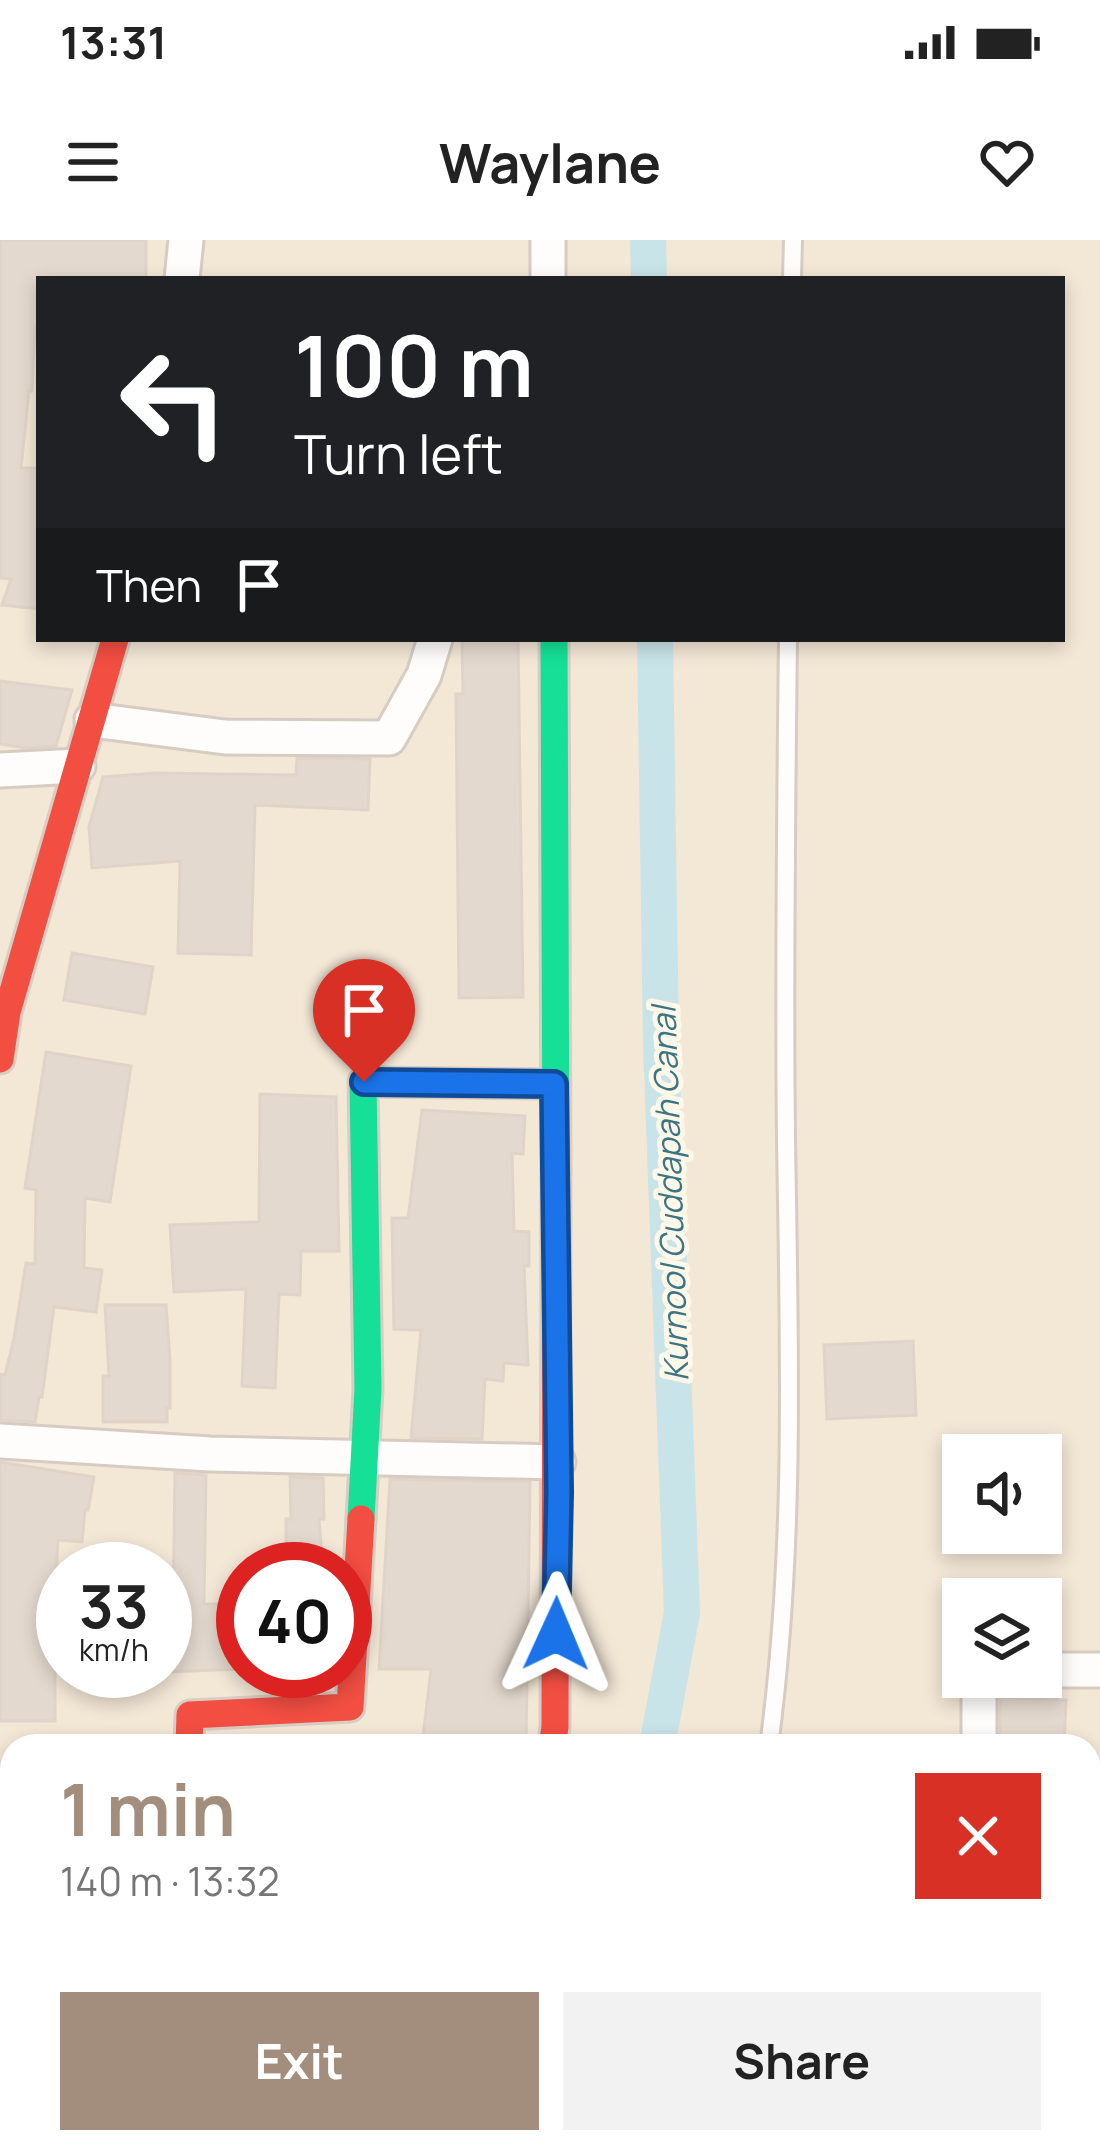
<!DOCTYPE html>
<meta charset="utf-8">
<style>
body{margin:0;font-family:Manrope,sans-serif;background:#f2f2f2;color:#222;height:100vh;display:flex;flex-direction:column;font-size:45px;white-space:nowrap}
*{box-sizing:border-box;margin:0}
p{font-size:39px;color:#767676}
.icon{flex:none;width:66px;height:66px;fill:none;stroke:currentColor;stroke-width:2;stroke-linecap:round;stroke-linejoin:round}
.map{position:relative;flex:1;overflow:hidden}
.side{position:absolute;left:0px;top:1494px;width:1101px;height:420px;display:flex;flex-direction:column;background:#fff;border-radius:36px 36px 0 0;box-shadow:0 6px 18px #0003}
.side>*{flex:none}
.hud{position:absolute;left:36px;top:36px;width:1029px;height:366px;border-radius:0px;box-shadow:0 6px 18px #0003;background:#202124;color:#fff;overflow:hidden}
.buttons{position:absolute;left:942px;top:1194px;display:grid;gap:24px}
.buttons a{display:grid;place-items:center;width:120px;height:120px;border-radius:0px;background:#fff;box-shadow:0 6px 18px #0003;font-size:60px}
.speed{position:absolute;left:36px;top:1302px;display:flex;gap:24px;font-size:60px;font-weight:700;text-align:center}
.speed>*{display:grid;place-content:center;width:156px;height:156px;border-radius:50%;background:#fff;box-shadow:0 6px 18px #0003;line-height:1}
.speed small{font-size:30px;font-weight:400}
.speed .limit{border:18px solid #d22;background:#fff;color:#111}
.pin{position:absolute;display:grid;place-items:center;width:102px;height:102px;color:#fff;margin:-123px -51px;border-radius:50% 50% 50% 0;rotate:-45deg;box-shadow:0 0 12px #0007}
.pin .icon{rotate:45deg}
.me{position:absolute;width:132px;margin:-66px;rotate:1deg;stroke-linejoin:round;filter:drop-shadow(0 0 9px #0008)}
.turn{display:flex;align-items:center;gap:42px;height:252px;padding:0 60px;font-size:54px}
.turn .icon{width:156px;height:156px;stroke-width:2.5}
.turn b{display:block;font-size:84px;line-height:102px}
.then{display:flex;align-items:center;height:114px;padding:0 60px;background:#0003;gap:24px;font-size:45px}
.round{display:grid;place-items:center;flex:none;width:126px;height:126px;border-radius:0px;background:#f2f2f2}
.overview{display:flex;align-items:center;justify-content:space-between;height:204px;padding:0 60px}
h1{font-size:72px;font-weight:700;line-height:90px;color:#a38e7e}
.button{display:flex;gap:24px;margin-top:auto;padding:24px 60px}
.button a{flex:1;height:138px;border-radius:0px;background:#a38e7e;color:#fff;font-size:48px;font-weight:700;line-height:138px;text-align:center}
.button a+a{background:#f2f2f2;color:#222}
.status{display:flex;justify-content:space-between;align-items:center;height:84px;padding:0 60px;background:#fff;direction:ltr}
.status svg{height:33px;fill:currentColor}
header{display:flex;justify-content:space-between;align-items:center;height:156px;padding:0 60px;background:#fff;font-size:54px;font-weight:700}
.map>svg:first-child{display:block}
</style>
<div class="status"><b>13:31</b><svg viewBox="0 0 49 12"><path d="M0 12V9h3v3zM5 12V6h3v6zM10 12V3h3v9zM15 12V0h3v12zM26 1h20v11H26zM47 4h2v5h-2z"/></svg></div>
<header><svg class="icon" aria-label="menu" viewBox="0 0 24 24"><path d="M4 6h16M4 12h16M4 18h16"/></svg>Waylane<svg class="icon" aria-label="heart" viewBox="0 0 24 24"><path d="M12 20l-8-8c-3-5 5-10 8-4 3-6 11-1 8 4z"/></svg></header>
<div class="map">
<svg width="1100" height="1914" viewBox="0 0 1100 1914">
<rect width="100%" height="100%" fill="#f7f1e7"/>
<!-- residential -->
<path fill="#f3e7d6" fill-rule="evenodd" d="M0 0H1100V1914H0ZM39 39H1062V399H39ZM963 1215H1041V1293H963ZM63 1329H165V1431H63ZM243 1329H345V1431H243ZM963 1359H1041V1437H963ZM12 1506H1089V1902H12Z"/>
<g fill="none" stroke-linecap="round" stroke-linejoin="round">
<!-- canal -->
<path stroke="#c8e4e8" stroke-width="36" d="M648 0 649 39
M655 399 661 803 682 1373 657 1506
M560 1914 565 1902"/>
</g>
<!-- building -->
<path fill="#e4d9ce" stroke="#e0d4c9" stroke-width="3" d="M0 0H146V39H39V87H35L32 151H29L21 228H39V369L2 365 11 339 0 338Z
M462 399H518L523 757 459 758 456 454H463Z
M0 441 72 450 56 506 26 508 0 504Z
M297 518 370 519 368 570 255 565 251 715 178 713 180 621 92 628 89 587 103 537 155 533 296 535Z
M72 713 153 727 145 774 64 760Z
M46 812 131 826 110 962 85 958 84 1028 102 1030 96 1072 54 1067 42 1157H39L35 1182 0 1180V1134L5 1135 14 1098 26 1023 35 1024 36 950 25 948Z
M260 854 336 857 339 1011H301L300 1055 279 1054 275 1148 242 1146 246 1049 174 1052 170 985 259 982Z
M422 870 525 876 523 914 512 913 514 991 529 992V1026H524L528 1125 504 1123 503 1141 485 1139 482 1199 411 1198 421 1090 394 1089 392 978H408Z
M105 1065H166L170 1119V1168H167V1182H103V1136H109Z
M913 1101 916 1175 827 1179 824 1105Z
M0 1222 94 1237 88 1270H85L82 1302 58 1300 54 1369H63V1431H55V1481H0Z
M175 1233 206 1235 204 1364H242L243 1429 165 1432V1369H173Z
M290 1237 323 1238 324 1279H319L323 1329H286V1279H291Z
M390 1239 530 1242 526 1506H422L431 1429H379Z
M1000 1457 1066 1460 1064 1506H1000Z"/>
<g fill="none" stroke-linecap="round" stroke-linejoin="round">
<defs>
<path id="lane" d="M792 39 793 0
M769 1506C796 1305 789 1101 786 898 784 732 786 565 788 399
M678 1914 681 1902"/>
<path id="street" d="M182 39 186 0
M548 39V0
M92 480 225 497 389 498 424 435 435 399
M0 530 78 526
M0 1201 210 1214 558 1222
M1041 1430H1100
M979 1506V1437
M1089 1686H1100
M0 1883 12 1884
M185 1902 219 1914
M455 1914 460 1902"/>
<path id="fast" d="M554 399 556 930
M361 1279 368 1149 363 842 554 844"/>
<path id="jam" d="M0 819 7 772 115 399
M189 1506 190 1475 350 1467 361 1279
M552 1506 555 1487 556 930"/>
</defs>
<!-- lane casing -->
<use href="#lane" stroke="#d6ccc2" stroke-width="22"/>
<!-- street casing -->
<use href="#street" stroke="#d6ccc2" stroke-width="39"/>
<!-- fast casing -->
<use href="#fast" stroke="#d8cdc3" stroke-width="33"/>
<!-- jam casing -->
<use href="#jam" stroke="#d8cdc3" stroke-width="33"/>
<!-- lane -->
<use href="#lane" stroke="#fefdfb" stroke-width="16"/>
<!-- street -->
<use href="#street" stroke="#fefdfb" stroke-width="33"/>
<!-- fast -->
<use href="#fast" stroke="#16e098" stroke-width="27"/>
<!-- jam -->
<use href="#jam" stroke="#f24e42" stroke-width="27"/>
</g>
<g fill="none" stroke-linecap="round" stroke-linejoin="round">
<defs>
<path id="route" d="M364 842 554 844 559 1252 556 1394"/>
</defs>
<!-- route casing -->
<use href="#route" stroke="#114b97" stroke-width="30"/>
<!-- route -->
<use href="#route" stroke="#1a73e8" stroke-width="21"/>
</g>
<g text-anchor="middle" stroke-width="10" stroke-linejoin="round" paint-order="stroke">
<!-- water labels -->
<g font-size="33" font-style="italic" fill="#3b7584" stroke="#fff7e8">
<text transform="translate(670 954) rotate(-92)" y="12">Kurnool Cuddapah Canal</text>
</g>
</g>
</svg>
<div class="buttons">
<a><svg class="icon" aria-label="sound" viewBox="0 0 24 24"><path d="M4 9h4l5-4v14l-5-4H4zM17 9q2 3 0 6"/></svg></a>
<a><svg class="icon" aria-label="layers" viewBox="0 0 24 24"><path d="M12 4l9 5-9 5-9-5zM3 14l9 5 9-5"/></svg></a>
</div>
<div class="speed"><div>33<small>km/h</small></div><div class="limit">40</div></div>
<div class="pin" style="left:364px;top:842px;background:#d93025"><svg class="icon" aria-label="arrive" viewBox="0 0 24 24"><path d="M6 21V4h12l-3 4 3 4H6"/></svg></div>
<svg class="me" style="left:556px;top:1394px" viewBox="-20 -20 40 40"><path d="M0-17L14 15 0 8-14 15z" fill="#1a73e8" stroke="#fff" stroke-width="4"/></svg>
<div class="hud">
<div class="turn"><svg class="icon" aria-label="left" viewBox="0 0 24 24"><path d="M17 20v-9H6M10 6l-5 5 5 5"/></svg><div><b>100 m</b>Turn left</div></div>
<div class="then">Then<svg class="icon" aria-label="arrive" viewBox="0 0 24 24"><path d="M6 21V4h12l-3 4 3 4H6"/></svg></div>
</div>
<section class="side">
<div class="overview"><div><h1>1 min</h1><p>140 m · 13:32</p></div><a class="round" style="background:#d93025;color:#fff"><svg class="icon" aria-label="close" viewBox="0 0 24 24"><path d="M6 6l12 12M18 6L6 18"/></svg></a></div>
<div class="button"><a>Exit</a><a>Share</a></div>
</section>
</div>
